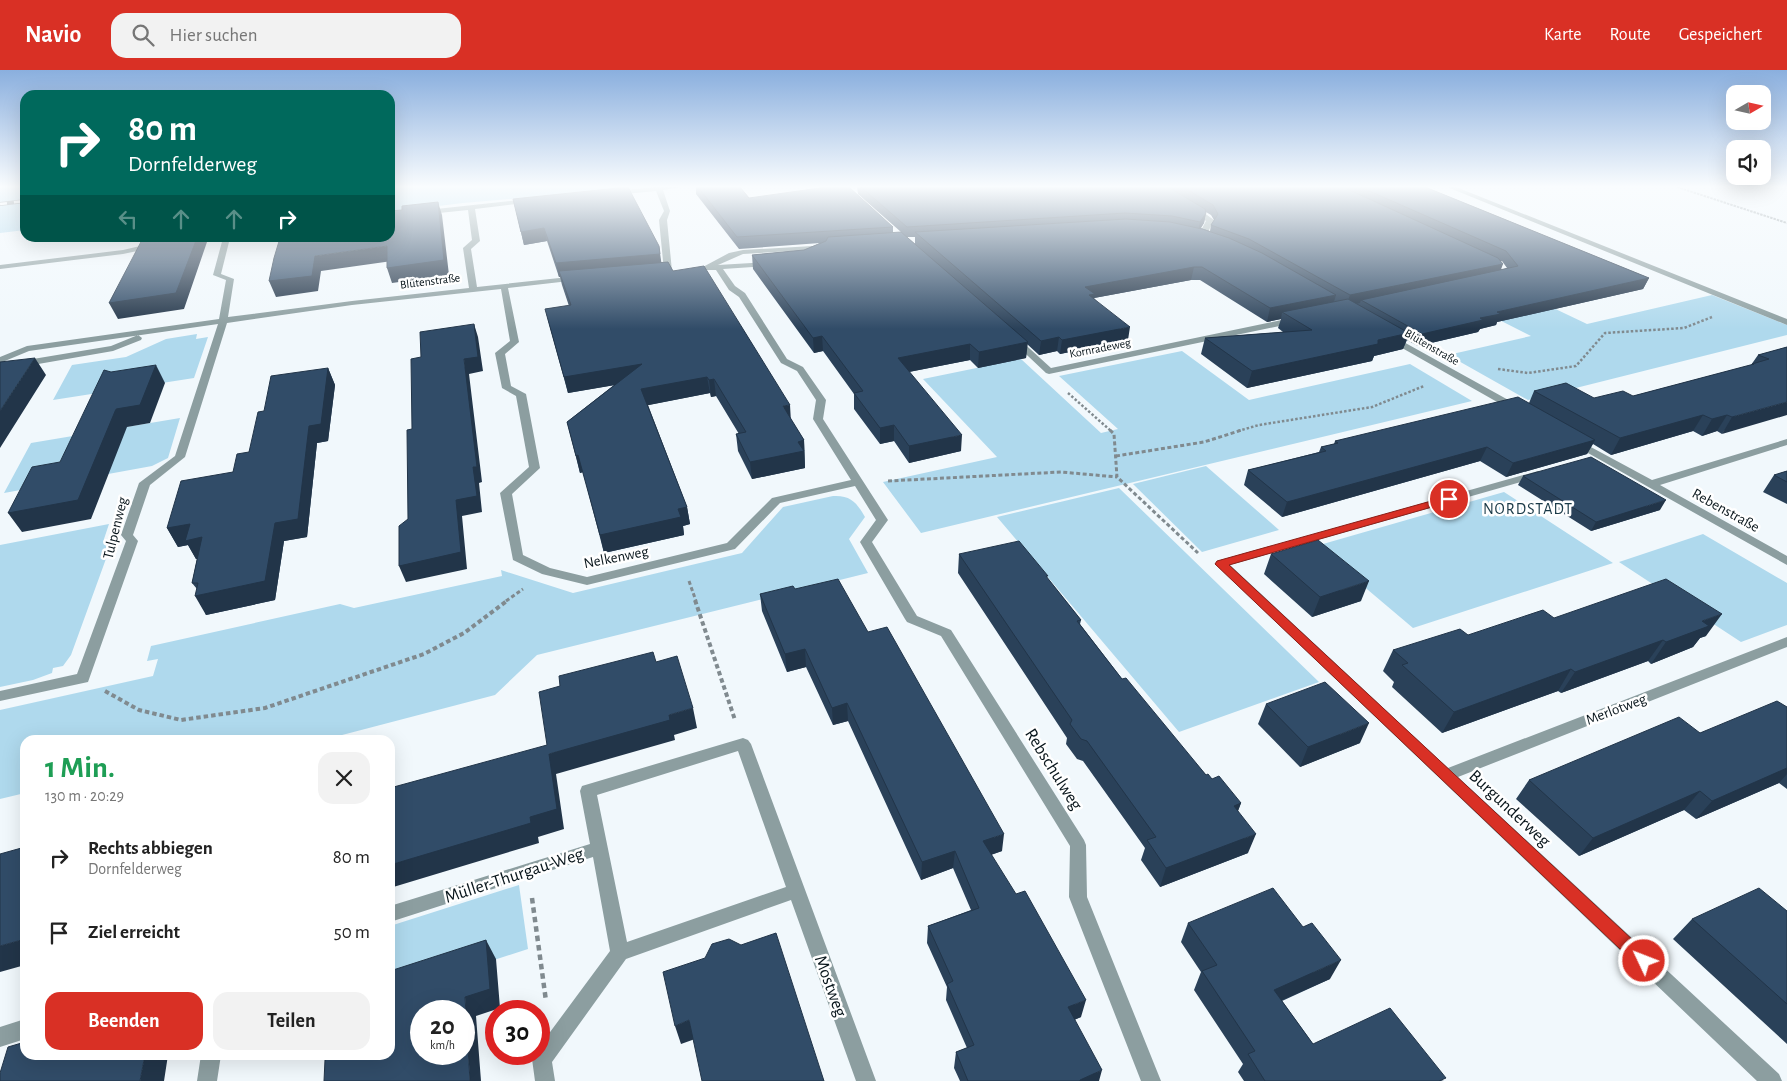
<!DOCTYPE html>
<html lang="de">
<meta charset="utf-8">
<style>
body{margin:0;font-family:"Alegreya Sans",sans-serif;background:#f2f2f2;color:#222;height:100vh;display:flex;flex-direction:column;font-size:19px;white-space:nowrap}
*{box-sizing:border-box;margin:0}
p{font-size:16px;color:#767676}
.icon{flex:none;width:28px;height:28px;fill:none;stroke:currentColor;stroke-width:2;stroke-linecap:round;stroke-linejoin:round}
.map{position:relative;flex:1;overflow:hidden}
.panel{position:absolute;left:20px;top:665px;width:375px;height:325px;display:flex;flex-direction:column;background:#fff;border-radius:15px;box-shadow:0 5px 20px #0002}
.panel>*{flex:none}
.hud{position:absolute;left:20px;top:20px;width:375px;height:152px;border-radius:15px;box-shadow:0 5px 20px #0002;background:#00695c;color:#fff;overflow:hidden}
.needle{width:32px;rotate:81deg}
.buttons{position:absolute;left:1726px;top:15px;display:grid;gap:10px}
.buttons a{display:grid;place-items:center;width:45px;height:45px;border-radius:10px;background:#fff;box-shadow:0 5px 20px #0002;font-size:25px}
.speed{position:absolute;left:410px;top:930px;display:flex;gap:10px;font-size:25px;font-weight:700;text-align:center}
.speed>*{display:grid;place-content:center;width:65px;height:65px;border-radius:50%;background:#fff;box-shadow:0 5px 20px #0002;line-height:1}
.speed small{font-size:12px;font-weight:400}
.speed .limit{border:8px solid #d22;background:#fff;color:#111}
.pin{position:absolute;display:grid;place-items:center;width:42px;height:42px;color:#fff;margin:-21px;border:2px solid #fff;border-radius:50%;box-shadow:0 1px 5px #0007}
.me{position:absolute;width:55px;margin:-28px;rotate:313deg;stroke-linejoin:round;filter:drop-shadow(0 0 4px #0008)}
.turn{display:flex;align-items:center;gap:18px;height:105px;padding:0 25px;font-size:22px}
.turn .icon{width:65px;height:65px;stroke-width:2.5}
.turn b{display:block;font-size:35px;line-height:42px}
.lanes{display:flex;align-items:center;height:48px;padding:0 25px;background:#0003;justify-content:center;gap:25px;direction:ltr}
.lanes .off{opacity:.35}
.round{display:grid;place-items:center;flex:none;width:52px;height:52px;border-radius:15px;background:#f2f2f2}
.head{display:flex;align-items:center;justify-content:space-between;height:85px;padding:0 25px}
h1{font-size:30px;font-weight:700;line-height:38px;color:#1e9e55}
.cta{display:flex;gap:10px;margin-top:auto;padding:10px 25px}
.cta a{flex:1;height:58px;border-radius:15px;background:#d93025;color:#fff;font-size:20px;font-weight:700;line-height:58px;text-align:center}
.cta a+a{background:#f2f2f2;color:#222}
ul{padding:0;list-style:none}
li{display:flex;align-items:center;gap:15px;height:75px;padding:0 25px}
li div{flex:1}
li b{display:block;font-size:19px}
li em{font-style:normal}
header{display:flex;align-items:center;gap:30px;box-sizing:border-box;height:70px;padding:0 25px;background:#d93025;color:#fff}
header strong{font-size:24px}
nav{display:flex;gap:28px;margin-inline-start:auto;font-size:18px}
.search{width:350px;height:45px;background:#f2f2f2;display:flex;align-items:center;gap:12px;box-sizing:border-box;padding:0 18px;border-radius:15px;color:#767676;font-size:19px}
.map>svg:first-child{display:block}
</style>
<header>
<strong>Navio</strong>
<div class="search"><svg class="icon" aria-label="search" viewBox="0 0 24 24"><circle cx="10" cy="10" r="6"/><path d="M15 15l6 6"/></svg>Hier suchen</div>
<nav><a>Karte</a><a>Route</a><a>Gespeichert</a></nav>
</header>
<div class="map">
<svg width="1787" height="1011" viewBox="0 0 1787 1011">
<rect width="100%" height="100%" fill="#f1f8fc"/>
<!-- green -->
<path fill="#afd9ed" d="M0 117H25V160L0 163Z
M390 117H654L463 133 390 142Z
M1503 214 1587 254 1712 225 1787 255V265L1528 330 1448 285 1531 266 1450 225Z
M197 264 196 269 208 267 194 308 53 330 72 295 126 287 166 269Z
M1182 281 1249 330 1410 294 1472 331 921 463 883 412 997 387 923 309 1021 289 1101 363 1118 359 1059 306Z
M180 348 168 388 152 396 4 423 31 373Z
M1206 396 1279 460 1202 482 1133 414Z
M1119 418 1319 612 1179 662 997 447Z
M1504 422 1613 493 1413 558 1316 476Z
M833 426C851 425 857 433 865 447L849 469 868 503 537 585 495 625 323 670H247V667L235 670H25V723L0 729V640L153 606 158 589 147 591 151 576 340 534 354 538 502 506 501 500 573 523 742 483 783 437Z
M109 454 103 472 111 475 71 585 63 596 53 598 52 603 33 610 0 617V475Z
M1703 464 1787 513V555L1741 572 1619 492Z
M519 815 528 879 390 924V856Z"/>
<g fill="none" stroke-linecap="round" stroke-linejoin="round">
<!-- path-far4 -->
<path stroke="#808a8f" stroke-width="2" stroke-dasharray="2.5 1" stroke-linecap="butt" d="M1677 117 1787 153"/>
<!-- path-far3 -->
<path stroke="#808a8f" stroke-width="2.5" stroke-dasharray="2.5 2" stroke-linecap="butt" d="M1498 299 1528 303 1576 296 1605 263 1684 258 1712 247
M1068 323 1111 361
M1238 361 1259 355 1372 337 1424 316"/>
<!-- path-far2 -->
<path stroke="#808a8f" stroke-width="3" stroke-dasharray="4 2.5" stroke-linecap="butt" d="M1110 360 1114 364 1117 407 1198 483
M1116 386 1204 372 1242 360
M888 411 1061 402 1117 407
M689 511 696 531
M506 531 523 519"/>
<!-- path-far1 -->
<path stroke="#808a8f" stroke-width="4" stroke-dasharray="4.5 3" stroke-linecap="butt" d="M695 530 735 650
M105 621 139 640 181 650 265 638 424 584 464 563 508 530"/>
<!-- path -->
<path stroke="#808a8f" stroke-width="4.5" stroke-dasharray="5.5 4" stroke-linecap="butt" d="M532 828 546 931"/>
<!-- minor -->
<path fill="#8c9ea0" fill-rule="evenodd" d="M655 117H682L663 120 670 141 667 150 672 201 668 203 664 201 659 150 664 141 656 121 614 125 611 123 614 121Z
M1447 117H1456L1787 249V255Z
M529 129 531 130V132L475 139 480 171 471 179 477 217 578 206 582 208 578 210 508 218 519 272 505 284 511 316 526 324 540 398 512 424 523 485 550 498 587 507 727 473 772 428 851 410 813 349 816 330 797 301 781 293 739 227 729 220 716 200H705L701 198 729 183 743 180 829 175 830 177 826 179 743 184 718 195 768 192 772 194 768 196 723 199 735 216 745 223 787 289 803 297 826 330 823 349 888 450 872 472 917 546 951 560 1084 770 1086 775 1087 827 1161 1011H1141L1069 827 1070 776 941 566 907 552 905 549 860 472 876 450 855 416 780 433 735 479 587 515 542 504 513 490 500 423 529 397 516 326 502 318 495 283 510 271 501 219 352 235 227 253 185 387 150 415 133 465 138 471 88 612 0 631V621L77 604 126 471 121 465 139 413 175 386 218 254 29 281 0 293V287L27 276 219 249 226 210 213 205 223 168H230L221 204 234 209 228 247 352 231 469 218 463 178 472 170 468 140 390 148V144Z
M1189 135H1193L1214 150 1205 168 1198 166 1206 151 1189 137Z
M187 168H216C209 172 193 174 186 170Z
M153 173 157 175 156 177 123 184 0 199V195L123 180Z
M1296 247 1299 248V252L1049 304 1046 303 1011 270 1012 268H1018L1051 298Z
M138 265 142 268 141 270 113 281 21 297 16 294 21 291 111 276Z
M1391 265 1521 337 1522 339 1521 341H1513L1388 270 1387 268Z
M1576 369 1652 410 1787 369V375L1660 415 1787 486V495L1572 374 1571 372Z
M1538 401 1543 404 1542 406 1230 495 1448 698 1787 567V577L1458 707 1779 1004 1782 1011H1757L1215 494 1217 491Z
M743 668 748 670 751 674 876 1011H856L791 830 626 889 552 992 555 1011H535L532 989 534 984H539V977L610 881 593 787 390 852V836L590 774 580 721 582 716ZM738 681 786 817 627 872 597 725Z
M25 949V969L0 977V957Z
M201 985H221L217 1011H197Z"/>
<defs>
<path id="rail" d="M0 134 25 131"/>
</defs>
<!-- rail casing -->
<use href="#rail" stroke="#4a555b" stroke-width="4"/>
<!-- rail -->
<use href="#rail" stroke="#fff" stroke-width="2.5" stroke-dasharray="7" stroke-linecap="butt"/>
</g>
<!-- wall -->
<path fill="#2a4159" fill-rule="evenodd" d="M696 117H740L749 128 893 157V163L901 162 858 124 857 117H1425L1649 208 1643 219 1497 252 1496 255 1480 259 1478 262 1418 276 1407 270 1403 279 1374 286 1372 291 1247 318 1201 284 1205 268 1283 262 1278 258 1281 249 1267 252 1200 210H1191L1094 228 1128 270 1060 284 1057 281 1039 285 1027 274 1026 288 978 298 970 290 909 302 961 381 909 393 894 371 880 374 854 339V324L823 281 814 283 753 199 752 185 804 180 820 173 739 179 696 124ZM1206 142 1211 145 1214 150 1211 155 1210 161 1201 158 1204 153ZM907 167H915V174ZM1501 191H1502L1507 198 1501 200Z
M513 129 661 192 673 201 791 350 804 370 805 398 752 409 738 381 736 364H739L716 326 711 327 710 323 648 335 687 437 690 454 683 456 684 465 604 483 583 402 580 403 567 352 614 315 568 323 545 239 569 236 562 215 560 207H559L547 171 524 175Z
M1787 277 1722 364 1717 361 1702 366 1693 361 1611 385 1593 374 1587 384 1506 407 1480 391 1282 447 1244 415 1248 400 1319 382 1321 377 1334 374 1335 371 1529 333 1534 321 1594 328 1633 326 1751 295 1758 285Z
M328 298 335 315 328 371 317 373 307 467 284 471 275 530 206 545 197 519 192 513 197 489H196L188 475 178 477 167 458 233 402 249 382 264 341Z
M1787 401V434L1763 422 1774 405Z
M1523 406 1660 440 1591 461 1518 415Z
M959 484 1048 509 1081 550 1080 554 1122 609 1206 705 1212 709 1241 733 1238 741 1248 783 1160 817 1141 790 1145 778 1083 691 1077 689 1066 674 1067 668 958 503Z
M1271 484 1361 531 1312 547 1264 504Z
M795 519 868 562 1002 781 991 785 1081 947 1074 950 1099 1011H960L954 998 956 982 967 978 946 930 947 917 927 873 928 856 971 840 953 798 921 810 848 651 833 655 806 597 787 602 762 541 760 524Z
M1554 548 1706 566 1700 568 1693 577 1651 594 1648 591 1561 623 1558 621 1442 663 1392 617 1394 612 1383 601 1393 580Z
M1266 634 1360 673 1300 697 1258 654Z
M1787 637V719L1779 713 1696 749 1684 740 1579 786 1516 729 1529 710 1700 663Z
M1787 841V974L1673 869 1692 849Z
M1188 853 1330 909 1282 931 1313 974 1444 1011H1244L1238 1002 1243 994 1194 920 1201 902 1181 872Z"/>
<!-- shaded-wall -->
<path fill="#223549" d="M438 132 442 145 449 205 392 213 387 198Z
M1206 143 1204 153 1198 162 1200 152Z
M544 158 547 171 524 175 521 162Z
M197 168H205L207 172 184 239 118 249 109 233Z
M387 176 392 191 321 201 318 221 276 227 269 211 315 186Z
M659 176 662 197 559 201 560 207H559L556 193Z
M1503 194 1499 205 1361 230 1360 233 1346 236 1350 225Z
M1194 197 1191 210 1094 228 1093 237 1085 217Z
M1649 208 1643 219 1497 252 1496 255 1480 259 1478 262 1418 276 1422 264 1480 248 1497 242Z
M1336 225 1332 238 1282 242 1281 249 1267 252 1270 238Z
M474 254 478 267 483 301 469 304 482 412 479 413 482 442 462 446 467 499 406 512 399 496 456 430 473 397 464 289Z
M1130 257 1128 270 1060 284 1062 270Z
M1409 263 1403 279 1374 286 1372 291 1247 318 1252 301Z
M822 266 823 281 814 283 813 268Z
M1059 267 1057 281 1039 285 1041 271Z
M1028 272 1026 288 978 298 979 282Z
M970 274V290L898 304V288Z
M35 288 46 305 0 378V341Z
M642 294 645 310 568 323 564 307Z
M156 295 165 313 150 353 127 357 91 449 22 462 8 443 116 339Z
M328 298 335 315 328 371 317 373 307 467 284 471 275 530 206 545 195 526 275 453Z
M707 307 710 323 644 336 641 319Z
M714 309 716 326 711 327 709 310Z
M1787 332V345L1722 364 1732 347Z
M790 335 791 352 783 336Z
M1703 345 1693 361 1611 385 1620 368Z
M1727 345 1717 361 1702 366 1712 349Z
M894 355V371L880 374V358Z
M962 365 961 381 909 393V376Z
M804 370 805 398 752 409 750 392 798 372Z
M1595 370 1587 384 1506 407 1513 393Z
M1487 377 1480 391 1282 447 1287 432Z
M578 385 583 402 580 403 576 386Z
M1666 430 1660 440 1591 461 1596 452Z
M687 437 690 454 683 456 684 465 604 483 600 465 678 439Z
M190 454 202 467 212 486 196 489 188 475 178 477 167 458Z
M1369 511 1361 531 1312 547 1320 527Z
M1722 544 1706 566 1700 568 1693 577 1651 594 1666 572 1702 551Z
M1663 570 1648 591 1561 623 1575 602Z
M805 579 806 597 787 602 785 584Z
M1571 599 1558 621 1442 663 1454 642Z
M847 633 848 651 833 655 832 638Z
M693 638 697 658 674 665 675 670 556 704 564 759 538 767 539 773 390 818V795L530 747 549 684 669 645Z
M1369 653 1360 673 1300 697 1308 677Z
M1787 698V704L1779 713 1696 749 1712 731Z
M1700 721 1684 740 1579 786 1593 768Z
M1241 733 1233 753 1234 736Z
M1004 764 1002 781 981 788 983 771Z
M1256 764 1248 783 1160 817 1166 798Z
M955 781 953 798 921 810 922 792Z
M25 869V895L0 902V876Z
M486 870 496 889 500 938 476 946 481 1011H470L465 927Z
M1341 890 1330 909 1264 938 1274 920Z
M1086 930 1081 947 1064 954 1068 937Z
M689 950 695 969 681 974 675 956Z
M145 985H168L164 1011H140Z
M1102 1000 1099 1011H1079L1080 1010Z"/>
<!-- building -->
<path fill="#314c68" stroke="#223549" fill-rule="evenodd" d="M628 117 659 176 660 184 556 193 544 158 521 162 513 129Z
M698 117H740L749 128 827 117H849L893 157 737 167Z
M861 117H1168L1205 139 1206 143 1200 152 1172 146 1125 143 907 157Z
M1183 117H1343L1498 188 1503 194 1350 225 1249 169 1211 155 1218 144 1213 135Z
M1360 117H1425L1649 208 1497 242 1501 244 1480 248 1483 250 1422 264 1361 230 1518 196 1506 181Z
M438 132 444 190 387 198V176L315 186 312 206 269 211 274 188 280 168H390V141L402 140V136Z
M1126 149 1170 152 1202 159 1229 168 1262 183 1336 225 1270 238 1202 197H1194L1085 217 1095 224 1089 225 1130 257 1062 270 1059 267 1041 271 915 162Z
M901 162 1028 272 979 282 970 274 898 288 962 365 909 376 894 355 880 358 854 323 863 321 822 266 813 268 752 185 804 180 826 171 828 167Z
M143 168H197L176 223 109 233Z
M668 192 673 201 704 196 790 335 783 336 804 370 798 372 804 381 750 392 736 364 746 362 714 309 709 310 707 307 641 319 687 437 678 439 681 447 600 465 578 385 576 386 567 352 642 294 564 307 545 239 571 235 559 201Z
M1348 229 1409 263 1378 270V274L1252 301 1205 268 1312 260 1282 242Z
M474 254 478 287 464 289 477 397H473L477 426 456 430 461 482 399 496V456L408 449 407 360 412 359 411 289 421 287 420 262Z
M1787 277V332L1732 347 1727 345 1712 349 1703 345 1620 368 1534 321 1566 313 1594 328 1623 321 1633 326 1754 294H1752L1769 289 1758 285Z
M35 288 0 341V292Z
M156 295 140 335 116 339 78 430 8 443 32 397 60 392 104 300 111 302Z
M328 298 321 354 309 356 298 449 275 453 265 511 195 526 198 513H192L202 467 185 471 190 454 167 458 181 411 233 402 237 384 249 382 258 342 264 341 271 306Z
M1518 327 1595 370 1513 393 1487 377 1287 432 1248 400 1326 381 1321 377 1338 373 1335 371Z
M1591 387 1666 430 1596 452 1523 406Z
M1787 401V412L1774 405Z
M1318 470 1369 511 1320 527 1271 484Z
M1019 471 1048 506H1046L1081 550 1077 551 1122 609 1126 608 1206 705 1208 704 1212 709 1219 706 1241 733 1234 736 1256 764 1166 798 1147 770 1156 767 1087 671 1081 669 1070 654 1072 650 959 484Z
M838 509 868 562 887 557 1004 764 983 771 1016 824 1025 821 1086 930 1068 937 1102 1000 1080 1010V1011H968L956 982 974 975 947 914 953 911 928 856 979 838 955 781 922 792 847 633 832 638 805 579 785 584 760 524 793 516 795 519Z
M1666 509 1722 544 1702 551 1709 556 1666 572 1663 570 1575 602 1571 599 1454 642 1402 595 1408 593 1393 580 1460 559 1468 565 1543 540 1554 548Z
M653 582 656 592 677 586 693 638 669 645 670 650 549 684 557 739 530 747 531 753 390 795V718L547 675 539 622 560 616 559 606Z
M1325 612 1369 653 1308 677 1266 634Z
M1777 631 1787 637V698L1712 731 1700 721 1593 768 1529 710 1679 647 1700 663Z
M25 777V869L0 876V784Z
M1273 818 1303 857 1312 853 1341 890 1274 920 1313 974 1390 938 1446 1008 1439 1011H1265L1248 984 1255 981 1202 901 1217 895 1188 853Z
M1759 818 1787 841V934L1692 849Z
M776 863 824 1011H702L689 950 675 956 663 902 705 888 712 874 729 869 741 875Z
M486 870 490 919 465 927 470 1011H324L325 990 341 985H390V901ZM421 941H464V984H421Z
M25 972V985H145L140 1011H0V1003L8 977Z"/>
<!-- sky -->
<linearGradient id="sky" x2="0" y2="1"><stop stop-color="#8aafde"/><stop offset="0.45" stop-color="#f9fcfe"/><stop offset="1" stop-color="#f9fcfe" stop-opacity="0"/></linearGradient>
<rect width="1787" height="259" fill="url(#sky)"/>
<!-- route -->
<path fill="#d93025" stroke="#8d1f18" d="M1449 426 1454 429 1453 431 1229 495 1650 886 1653 891 1650 897 1644 899 1639 897 1215 494 1217 491Z"/>
<g text-anchor="middle" stroke-width="5" stroke-linejoin="round" paint-order="stroke">
<!-- far-street labels -->
<g font-size="12" fill="#07141a" stroke="#fff">
<text transform="translate(430 211) rotate(-7)" y="4">Blütenstraße</text>
<text transform="translate(1432 277) rotate(30)" y="4">Blütenstraße</text>
<text transform="translate(1100 278) rotate(-11)" y="4">Kornradeweg</text>
</g>
<!-- street labels -->
<g font-size="15" fill="#07141a" stroke="#fff">
<text transform="translate(1726 440) rotate(29)" y="5">Rebenstraße</text>
<text transform="translate(115 458) rotate(-76)" y="5">Tulpenweg</text>
<text transform="translate(616 487) rotate(-11)" y="5">Nelkenweg</text>
<text transform="translate(1616 639) rotate(-21)" y="5">Merlotweg</text>
</g>
<!-- neighbourhood labels -->
<g font-size="16" letter-spacing="1" fill="#1a3a48" stroke="#fff">
<text x="1528" y="444">NORDSTADT</text>
</g>
<!-- near-street labels -->
<g font-size="18" fill="#07141a" stroke="#fff">
<text transform="translate(1054 699) rotate(58)" y="6">Rebschulweg</text>
<text transform="translate(1510 738) rotate(43)" y="6">Burgunderweg</text>
<text transform="translate(514 805) rotate(-18)" y="6">Müller-Thurgau-Weg</text>
<text transform="translate(831 916) rotate(70)" y="6">Mostweg</text>
</g>
</g>
</svg>
<div class="buttons">
<a><svg class="needle" viewBox="-14 -14 28 28"><path d="M0-13l5 13h-10z" fill="#e53935"/><path d="M0 13l5-13h-10z" fill="#767676"/></svg></a>
<a><svg class="icon" aria-label="sound" viewBox="0 0 24 24"><path d="M4 9h4l5-4v14l-5-4H4zM17 9q2 3 0 6"/></svg></a>
</div>
<div class="speed"><div>20<small>km/h</small></div><div class="limit">30</div></div>
<div class="pin" style="left:1449px;top:429px;background:#d93025"><svg class="icon" aria-label="arrive" viewBox="0 0 24 24"><path d="M6 21V4h12l-3 4 3 4H6"/></svg></div>
<svg class="me" style="left:1644px;top:891px" viewBox="-20 -20 40 40"><circle r="17" fill="#d93025" stroke="#fff" stroke-width="3"/><path d="M0-11L8 9 0 5-8 9z" fill="#fff"/></svg>
<div class="hud">
<div class="turn"><svg class="icon" aria-label="right" viewBox="0 0 24 24"><path d="M7 20v-9h11M14 6l5 5-5 5"/></svg><div><b>80 m</b>Dornfelderweg</div></div>
<div class="lanes"><svg class="icon off" aria-label="left" viewBox="0 0 24 24"><path d="M17 20v-9H6M10 6l-5 5 5 5"/></svg><svg class="icon off" aria-label="ahead" viewBox="0 0 24 24"><path d="M12 20V5M6 11l6-6 6 6"/></svg><svg class="icon off" aria-label="ahead" viewBox="0 0 24 24"><path d="M12 20V5M6 11l6-6 6 6"/></svg><svg class="icon" aria-label="right" viewBox="0 0 24 24"><path d="M7 20v-9h11M14 6l5 5-5 5"/></svg></div>
</div>
<section class="panel">
<div class="head"><div><h1>1 Min.</h1><p>130 m · 20:29</p></div><a class="round"><svg class="icon" aria-label="close" viewBox="0 0 24 24"><path d="M6 6l12 12M18 6L6 18"/></svg></a></div>
<ul>
<li><svg class="icon" aria-label="right" viewBox="0 0 24 24"><path d="M7 20v-9h11M14 6l5 5-5 5"/></svg><div><b>Rechts abbiegen</b><p>Dornfelderweg</p></div><em>80 m</em></li>
<li><svg class="icon" aria-label="arrive" viewBox="0 0 24 24"><path d="M6 21V4h12l-3 4 3 4H6"/></svg><div><b>Ziel erreicht</b></div><em>50 m</em></li>
</ul>
<div class="cta"><a>Beenden</a><a>Teilen</a></div>
</section>
</div>
